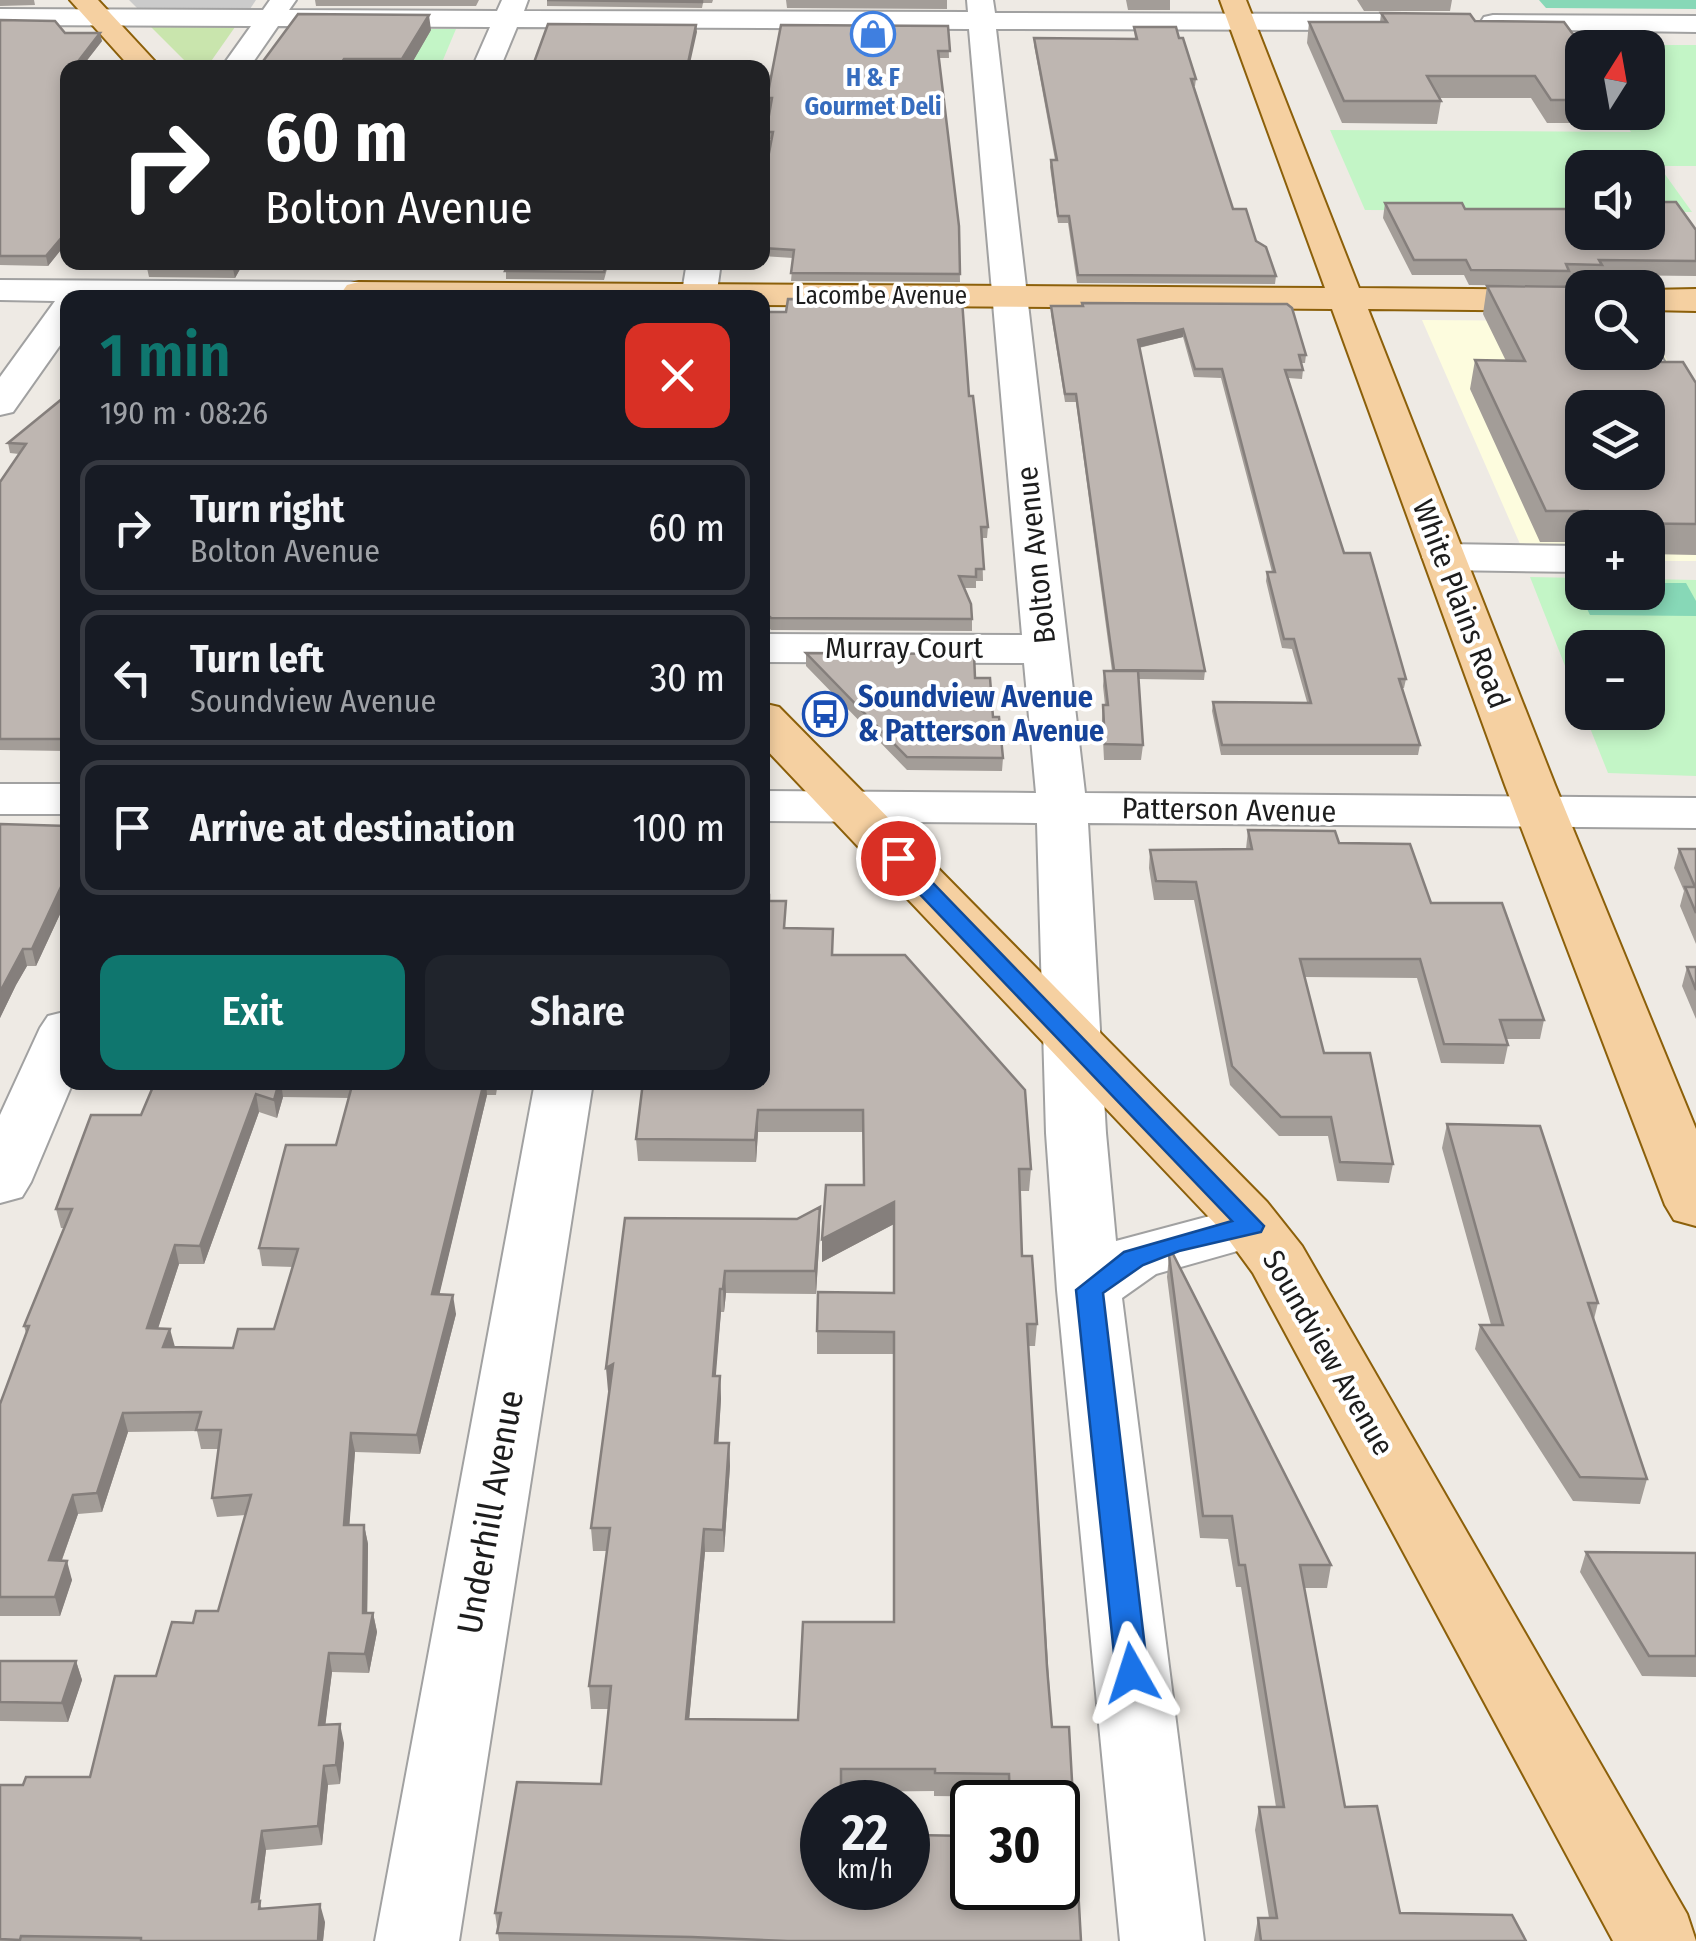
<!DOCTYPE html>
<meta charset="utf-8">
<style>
body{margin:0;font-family:"Fira Sans Condensed",sans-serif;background:#20242c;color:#f1f3f6;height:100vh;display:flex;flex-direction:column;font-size:38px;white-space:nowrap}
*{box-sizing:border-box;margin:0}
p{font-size:32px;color:#9ea1a6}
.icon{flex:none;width:55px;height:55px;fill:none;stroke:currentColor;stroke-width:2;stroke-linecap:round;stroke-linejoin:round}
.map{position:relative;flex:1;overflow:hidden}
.panel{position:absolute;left:60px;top:290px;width:710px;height:800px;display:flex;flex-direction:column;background:#171b24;border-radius:20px;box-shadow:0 5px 15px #0003}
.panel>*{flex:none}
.guide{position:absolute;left:60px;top:60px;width:710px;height:210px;border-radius:20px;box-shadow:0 5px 15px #0003;background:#202124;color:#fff;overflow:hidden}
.needle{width:65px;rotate:11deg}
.fabs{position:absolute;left:1565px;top:30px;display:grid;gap:20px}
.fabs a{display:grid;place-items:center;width:100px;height:100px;border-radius:20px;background:#171b24;box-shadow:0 5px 15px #0003;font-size:50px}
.speed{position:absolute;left:800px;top:1780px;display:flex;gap:20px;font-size:50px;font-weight:700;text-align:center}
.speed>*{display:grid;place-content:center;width:130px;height:130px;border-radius:50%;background:#171b24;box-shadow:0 5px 15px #0003;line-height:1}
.speed small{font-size:25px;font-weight:400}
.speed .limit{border:5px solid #111;border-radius:15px;background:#fff;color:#111}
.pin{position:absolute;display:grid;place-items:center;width:85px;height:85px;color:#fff;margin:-42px;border:5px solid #fff;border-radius:50%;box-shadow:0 2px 10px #0007}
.me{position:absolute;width:110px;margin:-55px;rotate:354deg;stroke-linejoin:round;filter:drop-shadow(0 0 8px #0008)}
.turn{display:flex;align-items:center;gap:35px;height:210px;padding:0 40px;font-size:45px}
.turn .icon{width:130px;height:130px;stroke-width:2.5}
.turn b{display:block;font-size:70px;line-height:85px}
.round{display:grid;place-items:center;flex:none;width:105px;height:105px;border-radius:20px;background:#20242c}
.summary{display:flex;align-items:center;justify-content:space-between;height:170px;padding:0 40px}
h1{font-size:60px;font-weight:600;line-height:75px;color:#0f766e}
.primary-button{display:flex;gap:20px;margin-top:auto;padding:20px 40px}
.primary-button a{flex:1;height:115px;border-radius:20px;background:#0f766e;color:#fff;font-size:40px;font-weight:600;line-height:115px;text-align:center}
.primary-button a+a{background:#20242c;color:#f1f3f6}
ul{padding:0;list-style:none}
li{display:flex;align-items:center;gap:30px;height:135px;margin:0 20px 15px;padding:0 20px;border:5px solid #363941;border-radius:20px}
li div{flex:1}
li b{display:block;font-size:38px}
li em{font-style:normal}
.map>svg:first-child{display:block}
</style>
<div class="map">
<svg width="1696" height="1941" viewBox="0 0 1696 1941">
<rect width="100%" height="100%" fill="#eeeae4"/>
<!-- education -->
<path fill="#fdfcde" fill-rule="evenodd" d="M1422 320 1582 321V352H1648V328L1696 408V561H1648V528H1582V561L1527 560ZM1582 408H1648V472H1582Z"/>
<!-- religious -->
<path fill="#cbcbcb" d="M129 0H256L250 9H138Z"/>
<!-- grass -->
<path fill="#c9e5ad" d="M150 26 235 27 207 67H191Z"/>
<!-- park -->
<path fill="#c3f5c6" d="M348 29H456L440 67H409L413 57Z
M1568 45H1696V166H1659L1692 212H1648V168H1582V211L1365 210 1330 130 1631 132 1618 113 1648 112V48Z
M1530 577 1582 578V592H1648V579L1696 580V776L1608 773 1584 713 1648 712V648H1582V709Z"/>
<!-- pitch -->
<path fill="#87d8b7" d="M1539 0H1696V9L1546 8Z
M1574 582H1582V592H1648V583H1686L1696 601V616L1590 615Z"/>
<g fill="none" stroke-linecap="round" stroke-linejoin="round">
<defs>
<path id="minor" d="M270 0H296L289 10 497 11 502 0H528L524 11 968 12 967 0H993L995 13 1382 14 1395 22 1382 30 996 29 1085 793 1696 798V828L1088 823 1106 1133 1116 1241 1251 1205 1273 1211 1282 1226 1273 1241 1156 1274 1122 1298 1204 1941H1120L1057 1290 1046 1133 1037 823 762 821V791L1036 793 1024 663 762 662V634L1022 635 969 29 517 27 500 68H472L490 27 278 26 249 68H221L251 26 0 25V9L263 10Z
M1493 15 1696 16V32L1484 29 1480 23 1484 17Z
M687 262H721L716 298H681Z
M0 280 359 282 371 285 376 292 373 298H68V334L13 412 0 415V377L55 301 0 300Z
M1648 342 1655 344 1671 375 1665 383 1652 386 1639 383 1624 352H1648Z
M1443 544 1582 546V572L1443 570 1428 566 1422 557 1428 548Z
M0 784H68V814H0Z
M68 1011V1082H73L31 1182 22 1197 0 1203V1115L40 1028 48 1016Z
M535 1082H593L459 1941H375Z"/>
<path id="major" d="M70 0H98L161 68H131Z
M1220 0H1246L1359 288 1582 290V311L1368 309 1555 785 1696 1129V1226L1674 1220 1665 1205 1505 785 1332 309 762 305V298H345L342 292 347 285 359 282 1325 288Z
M1696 289V311L1648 310V290Z
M762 703 779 707 1267 1202 1302 1246 1687 1914 1696 1941H1613L1253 1273 1223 1232 762 745Z"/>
</defs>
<!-- minor casing -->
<use href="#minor" stroke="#a1a1a1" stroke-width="4"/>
<!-- major casing -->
<use href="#major" stroke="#8c600a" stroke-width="4"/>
<!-- minor -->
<use href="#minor" fill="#fff" fill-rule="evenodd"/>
<!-- major -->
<use href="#major" fill="#f5d0a1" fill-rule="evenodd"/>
</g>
<!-- wall -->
<path fill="#a39d98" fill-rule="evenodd" d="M0 0H34L35 5 0 6Z
M315 0H479L476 6H316Z
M547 0H713L712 3H703L702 8 547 6Z
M786 0H947V9L787 8Z
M1126 0H1170V10H1128Z
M1357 0H1452L1450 11H1364Z
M1381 13 1475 21 1582 48V112H1620L1618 123H1547L1531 98H1439L1441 101 1437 124 1342 123 1307 43 1309 22H1380Z
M0 20 102 41 81 68H68V241L48 266 0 265Z
M948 26 949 58H939L959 226 960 282 791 281 793 258 762 256V189L772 139H766L771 105H767V98Z
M1134 27 1179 38 1196 79 1195 86H1194L1233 209 1256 241 1276 276 1275 284 1077 283 1068 223H1058L1050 167 1051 160H1055L1034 45V38L1135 39Z
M431 30 409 68H258Z
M1578 201 1696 230V276L1600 275 1599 280H1568L1567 286 1469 285 1464 275H1412L1383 218 1385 203 1465 209H1576Z
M151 262H244L235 278 149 277 147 268Z
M447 262H609L604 280 506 279V269H448Z
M1487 286 1633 362 1696 383V555L1648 554V528H1582V544V542H1540L1470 389 1475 360 1506 361 1483 314Z
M1051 306H1083L1306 355 1305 363H1301L1303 370 1302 379 1288 378 1344 553 1406 679 1404 688H1402L1420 745 1418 755H1221L1212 711 1213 702H1307L1292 649 1282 648 1266 581 1267 572H1272L1221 378 1194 377 1183 337 1139 348 1205 671 1204 680 1138 679 1143 745 1141 760H1104L1102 720 1103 705H1105L1103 686 1104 671H1112L1076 402H1065L1051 314Z
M762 312 969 396 988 527 987 538H982L983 581H976V588H964L972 619V631L771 630 762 622Z
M68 378V751L0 750V482L19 454 10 453 8 443 65 396 63 386Z
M806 653 975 678 993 717 1003 758 1002 771 907 770 806 666Z
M0 824 68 826V897L36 966H27L16 985 0 1018Z
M1248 830 1339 843 1431 903 1544 1020 1540 1039H1506L1508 1045 1504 1064 1441 1063 1417 978 1305 977 1324 1053 1393 1164 1389 1183 1337 1181 1328 1136H1279L1230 1085 1194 900H1154L1149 868 1150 850 1246 849Z
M1679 849H1696V944L1680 906 1684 891 1674 868Z
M769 901 786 928 833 955 1031 1169 1029 1191H1020L1022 1256 1037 1324 1035 1346H1028L1052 1727 1081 1941H499L495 1913 601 1784 608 1709H591L589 1686 607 1551H593L591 1528 610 1390 608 1391 625 1218 797 1219 820 1207V1230L816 1294 726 1293 724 1312H721L715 1376H720L721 1399 718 1443H729L730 1466 724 1552H705L689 1719 798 1720 894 1622V1354H817V1331L894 1293V1224L822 1262V1239L863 1185V1132H758L756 1162 638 1161 636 1139ZM934 1791V1796L1008 1797V1802H1058L972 1888H822L841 1792Z
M1687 967H1696V1019L1682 986Z
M155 1082H498L496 1095H487L439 1294 456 1314 420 1454 355 1452 349 1525H364L368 1544 367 1613H373L377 1632 369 1673 332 1672 325 1725 344 1743 340 1784 328 1785 322 1845 266 1850 259 1902 262 1909 325 1922 323 1941H0V1785H23L90 1777 193 1623 218 1611 246 1515 217 1517 212 1498 219 1449H201L197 1431 128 1432 102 1512 78 1514 62 1560 72 1580 60 1616H0V1404L26 1333 24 1326 65 1228H61L56 1209 141 1115ZM283 1097 349 1098 336 1145 259 1248 262 1266 293 1267 274 1329 233 1348 175 1347 158 1328 179 1264H204L259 1112 277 1118Z
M1447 1124 1598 1303 1594 1319 1647 1479 1640 1504 1573 1501 1475 1349 1480 1325H1491L1442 1148Z
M1169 1255 1331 1565 1327 1588H1304L1345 1807 1400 1913 1526 1941H1254L1258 1918H1269L1255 1830 1259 1807H1276L1241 1587H1236L1228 1539 1200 1538 1167 1277Z
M1586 1552 1696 1553V1677L1642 1676 1580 1572Z
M0 1661H76L82 1680 68 1722 0 1721Z"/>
<!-- shaded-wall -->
<path fill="#857f7c" d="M429 15 431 30 409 68H403L402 59Z
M696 25 697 32 689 68H687Z
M100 33 102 41 81 68H73Z
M68 230V241L48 266 46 256Z
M237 262H244L235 278 233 269Z
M1183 329V337L1137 348 1138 340Z
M68 872V897L36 966 32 949Z
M23 949 27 966 16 985 0 1018V992Z
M279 1082H281L283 1097 277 1118 274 1100Z
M484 1082H486L487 1095 435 1313 432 1294Z
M256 1094 259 1112 204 1264 200 1246Z
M758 1110V1132L756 1162 755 1140Z
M894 1202V1224L822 1262V1239Z
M820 1207V1230L816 1294 815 1271Z
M175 1245 179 1264 152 1347 147 1328Z
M725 1271 726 1293 724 1312 723 1289Z
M720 1289 721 1312 714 1399 713 1376Z
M453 1295 456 1314 420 1454 417 1435Z
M170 1329 175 1347H163Z
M613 1364 615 1387 608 1391 606 1368Z
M720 1376 721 1399 717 1466 715 1443Z
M123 1413 128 1432 102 1512 97 1493Z
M351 1433 355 1452 348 1544 344 1525Z
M729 1443 730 1466 724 1552 723 1530Z
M73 1495 78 1514 55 1579 49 1560Z
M364 1525 368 1544 367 1632 363 1613Z
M704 1529 705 1552 687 1742 686 1719Z
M67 1561 72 1580 60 1616 55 1597Z
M373 1613 377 1632 369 1673 365 1654Z
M329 1653 332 1672 323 1744 319 1725Z
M76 1661 82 1680 68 1722 62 1703Z
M340 1724 344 1743 340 1784 336 1765Z
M324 1766 328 1785 322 1845 318 1826Z
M262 1831 266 1850 257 1921 252 1902Z
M320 1904 325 1922 323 1941H318Z"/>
<!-- building -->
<path fill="#beb6b1" stroke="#857f7c" stroke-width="2.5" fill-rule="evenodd" d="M547 0H702V2Z
M1381 13 1470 14 1475 21 1564 22 1583 48 1582 100H1551L1535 76H1427L1441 101H1344L1309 22H1387Z
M298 14 429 15 402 59H344L338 68H258Z
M0 20 55 21 65 33H100L73 68H68V230L46 256H0Z
M548 24 696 25 687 68H532Z
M781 25 948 26 950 51H938L959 226 960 274 791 273 794 250 762 248V189L773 132H766L772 98H767Z
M1134 27H1176L1179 38H1183L1196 79H1191L1233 209H1246L1256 241 1266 247 1276 276 1078 275 1069 216H1058L1051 160H1057L1034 38 1137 39Z
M1648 202H1676L1696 230V261L1599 260 1602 265 1566 264 1569 271 1471 270 1466 260H1414L1385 203H1462L1465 209H1582V232H1648Z
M151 262H237L233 269 147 268Z
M509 262H607L604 272 505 271Z
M1487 286 1588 287 1582 288V352H1627L1633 362H1683L1696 383V524L1592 523 1588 511H1546L1475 360 1525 361ZM1582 408H1648V472H1582Z
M497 292H598L597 298H494Z
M131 293H218L215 298H128Z
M788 299 962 300 969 396H973L988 527H981L984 569H976V577L959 576 971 604 972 619 771 618 762 610V312H786Z
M1082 303 1287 304 1292 308 1306 355H1299L1303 370H1285L1344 553H1370L1406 679H1399L1420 745H1222L1213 702 1311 703 1294 639H1284L1267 572H1275L1222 369H1195L1183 329 1138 340 1205 671 1114 670 1076 394H1065L1051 306H1083Z
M68 394V739H0V482L26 444 8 443Z
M806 653 974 654 975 678H990L993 717H999L1003 758 907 757Z
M1104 671H1138L1143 745 1105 744 1103 705H1108Z
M0 824 68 826V872L32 949H23L0 992Z
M1248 830 1335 831 1339 843 1410 844 1431 903H1502L1544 1020H1500L1508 1045 1444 1044 1420 959H1300L1324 1053H1370L1393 1164 1340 1162 1331 1117H1281L1232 1066 1196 882 1156 881 1150 850 1252 849Z
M1679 849H1696V913L1685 887H1695Z
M762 895H769V901H786L784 928 833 929 832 955H905L1025 1090 1031 1169H1019L1022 1256H1032L1037 1324H1027L1047 1667 1052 1727H1069L1081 1941H788L692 1937 497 1933 501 1913H495L517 1782 601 1784 611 1686H589L610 1528H591L613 1364 606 1368 625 1218 797 1219 820 1207 815 1271H725L723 1289H720L713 1376H720L715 1443H729L723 1530 704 1529 686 1719 798 1720 803 1622H894V1332L817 1331 818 1292 894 1293V1202L822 1239 826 1185H864L863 1110H758L755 1140 636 1139 643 1082H762ZM841 1769H935V1773L1009 1774 1010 1802H1058V1888H972V1836L913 1835V1831H908V1888H822V1802H841Z
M1687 967H1696V990Z
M155 1082H279L274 1100 256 1094 200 1246 175 1245 147 1328 170 1329 163 1347 233 1348 238 1329H274L298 1249 259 1248 286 1145H336L353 1082H484L432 1294 453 1295 417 1435 351 1433 344 1525H364L363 1613H373L365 1654 329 1653 319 1725 340 1724 336 1765 324 1766 318 1826 262 1831 252 1902 260 1901 259 1909 320 1904 318 1941H141V1938L21 1936 20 1940 0 1939V1785H23L26 1777H90L115 1676H156L172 1622 193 1623 196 1611H218L251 1495 212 1498 221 1430H196L201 1412 123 1413 97 1493 73 1495 49 1560 67 1561 55 1597H0V1404L29 1326H24L72 1209H56L91 1115H141Z
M1447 1124 1540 1126 1598 1303H1588L1647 1479 1580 1477 1480 1325H1503Z
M1173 1254 1331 1565H1300L1345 1807 1377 1806 1400 1913 1512 1915 1526 1941H1261L1258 1918H1277L1259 1807H1284L1245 1565H1239L1232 1516H1203L1169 1255Z
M1586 1552 1696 1553V1656H1649Z
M0 1661H76L62 1703 0 1702Z"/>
<!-- route -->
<path fill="#1a73e8" stroke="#114b97" stroke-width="2.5" d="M898 852 905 854 1264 1226 1261 1232 1179 1251 1143 1265 1103 1293 1148 1673 1143 1682 1132 1686 1121 1682 1116 1673 1076 1290 1124 1252 1232 1221 890 863 887 858 890 854Z"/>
<!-- icons -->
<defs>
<symbol id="shop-ring" viewBox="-11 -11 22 22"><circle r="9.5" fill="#fff" stroke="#3f7fe0" stroke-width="1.5"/><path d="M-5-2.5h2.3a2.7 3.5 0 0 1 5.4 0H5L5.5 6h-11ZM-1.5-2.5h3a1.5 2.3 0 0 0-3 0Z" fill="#3f7fe0"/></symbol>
<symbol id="bus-ring" viewBox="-11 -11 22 22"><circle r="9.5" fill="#fff" stroke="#1a4fb4" stroke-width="1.5"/><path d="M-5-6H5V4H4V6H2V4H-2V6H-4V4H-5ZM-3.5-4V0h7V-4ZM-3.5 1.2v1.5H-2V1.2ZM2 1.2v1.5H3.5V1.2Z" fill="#1a4fb4"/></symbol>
</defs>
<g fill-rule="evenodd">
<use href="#shop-ring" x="848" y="9" width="50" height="50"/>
<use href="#bus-ring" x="800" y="689" width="50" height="50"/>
</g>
<g text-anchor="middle" stroke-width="8" stroke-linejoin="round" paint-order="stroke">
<!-- far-shop labels -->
<g font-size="25" font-weight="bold" fill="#366cbe" stroke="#fff">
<text x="873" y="86">H &amp; F<tspan x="873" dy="29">Gourmet Deli</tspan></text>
</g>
<!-- far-street labels -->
<g font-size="25" fill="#1d1d1d" stroke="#fff">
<text x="881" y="304">Lacombe Avenue</text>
</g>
<!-- street labels -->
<g font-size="30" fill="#1d1d1d" stroke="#fff">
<text transform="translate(1036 555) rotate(-96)" y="10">Bolton Avenue</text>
<text transform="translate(1461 604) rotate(69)" y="10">White Plains Road</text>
<text x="904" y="658">Murray Court</text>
<text transform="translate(1229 810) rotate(1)" y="10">Patterson Avenue</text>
<text transform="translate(1328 1353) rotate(60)" y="10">Soundview Avenue</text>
</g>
<!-- transit labels -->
<g font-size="30" font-weight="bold" fill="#164399" stroke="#fff" text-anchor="start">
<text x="858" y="707">Soundview Avenue<tspan x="858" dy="34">&amp; Patterson Avenue</tspan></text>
</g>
<!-- near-street labels -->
<g font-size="35" fill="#1d1d1d" stroke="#fff">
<text transform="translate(490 1512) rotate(-80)" y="12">Underhill Avenue</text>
</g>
</g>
</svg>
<div class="fabs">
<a><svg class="needle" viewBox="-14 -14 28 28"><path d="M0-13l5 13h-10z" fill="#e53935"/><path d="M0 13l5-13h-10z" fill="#9ea1a6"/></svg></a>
<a><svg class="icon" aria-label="sound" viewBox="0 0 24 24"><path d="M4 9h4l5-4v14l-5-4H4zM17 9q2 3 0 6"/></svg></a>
<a><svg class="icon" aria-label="search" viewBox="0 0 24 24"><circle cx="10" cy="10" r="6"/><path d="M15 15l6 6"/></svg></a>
<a><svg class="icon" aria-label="layers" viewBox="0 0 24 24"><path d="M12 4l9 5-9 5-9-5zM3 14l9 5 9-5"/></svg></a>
<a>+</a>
<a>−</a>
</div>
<div class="speed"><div>22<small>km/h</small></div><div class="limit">30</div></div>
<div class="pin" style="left:898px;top:858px;background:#d93025"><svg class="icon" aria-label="arrive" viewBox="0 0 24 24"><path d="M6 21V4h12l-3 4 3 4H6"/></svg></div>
<svg class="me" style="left:1132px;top:1673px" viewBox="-20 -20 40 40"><path d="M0-17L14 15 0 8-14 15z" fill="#1a73e8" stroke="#fff" stroke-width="4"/></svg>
<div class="guide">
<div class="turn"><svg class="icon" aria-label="right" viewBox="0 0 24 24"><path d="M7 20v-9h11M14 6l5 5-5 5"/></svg><div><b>60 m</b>Bolton Avenue</div></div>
</div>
<section class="panel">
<div class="summary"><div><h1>1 min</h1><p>190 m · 08:26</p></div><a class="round" style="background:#d93025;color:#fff"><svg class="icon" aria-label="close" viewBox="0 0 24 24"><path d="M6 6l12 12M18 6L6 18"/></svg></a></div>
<ul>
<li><svg class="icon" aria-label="right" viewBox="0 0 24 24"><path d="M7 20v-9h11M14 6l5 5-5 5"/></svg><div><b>Turn right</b><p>Bolton Avenue</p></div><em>60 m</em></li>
<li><svg class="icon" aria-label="left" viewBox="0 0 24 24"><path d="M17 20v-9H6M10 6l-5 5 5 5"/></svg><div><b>Turn left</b><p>Soundview Avenue</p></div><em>30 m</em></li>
<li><svg class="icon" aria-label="arrive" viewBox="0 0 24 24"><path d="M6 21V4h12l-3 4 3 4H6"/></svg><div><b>Arrive at destination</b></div><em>100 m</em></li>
</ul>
<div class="primary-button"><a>Exit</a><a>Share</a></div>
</section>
</div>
